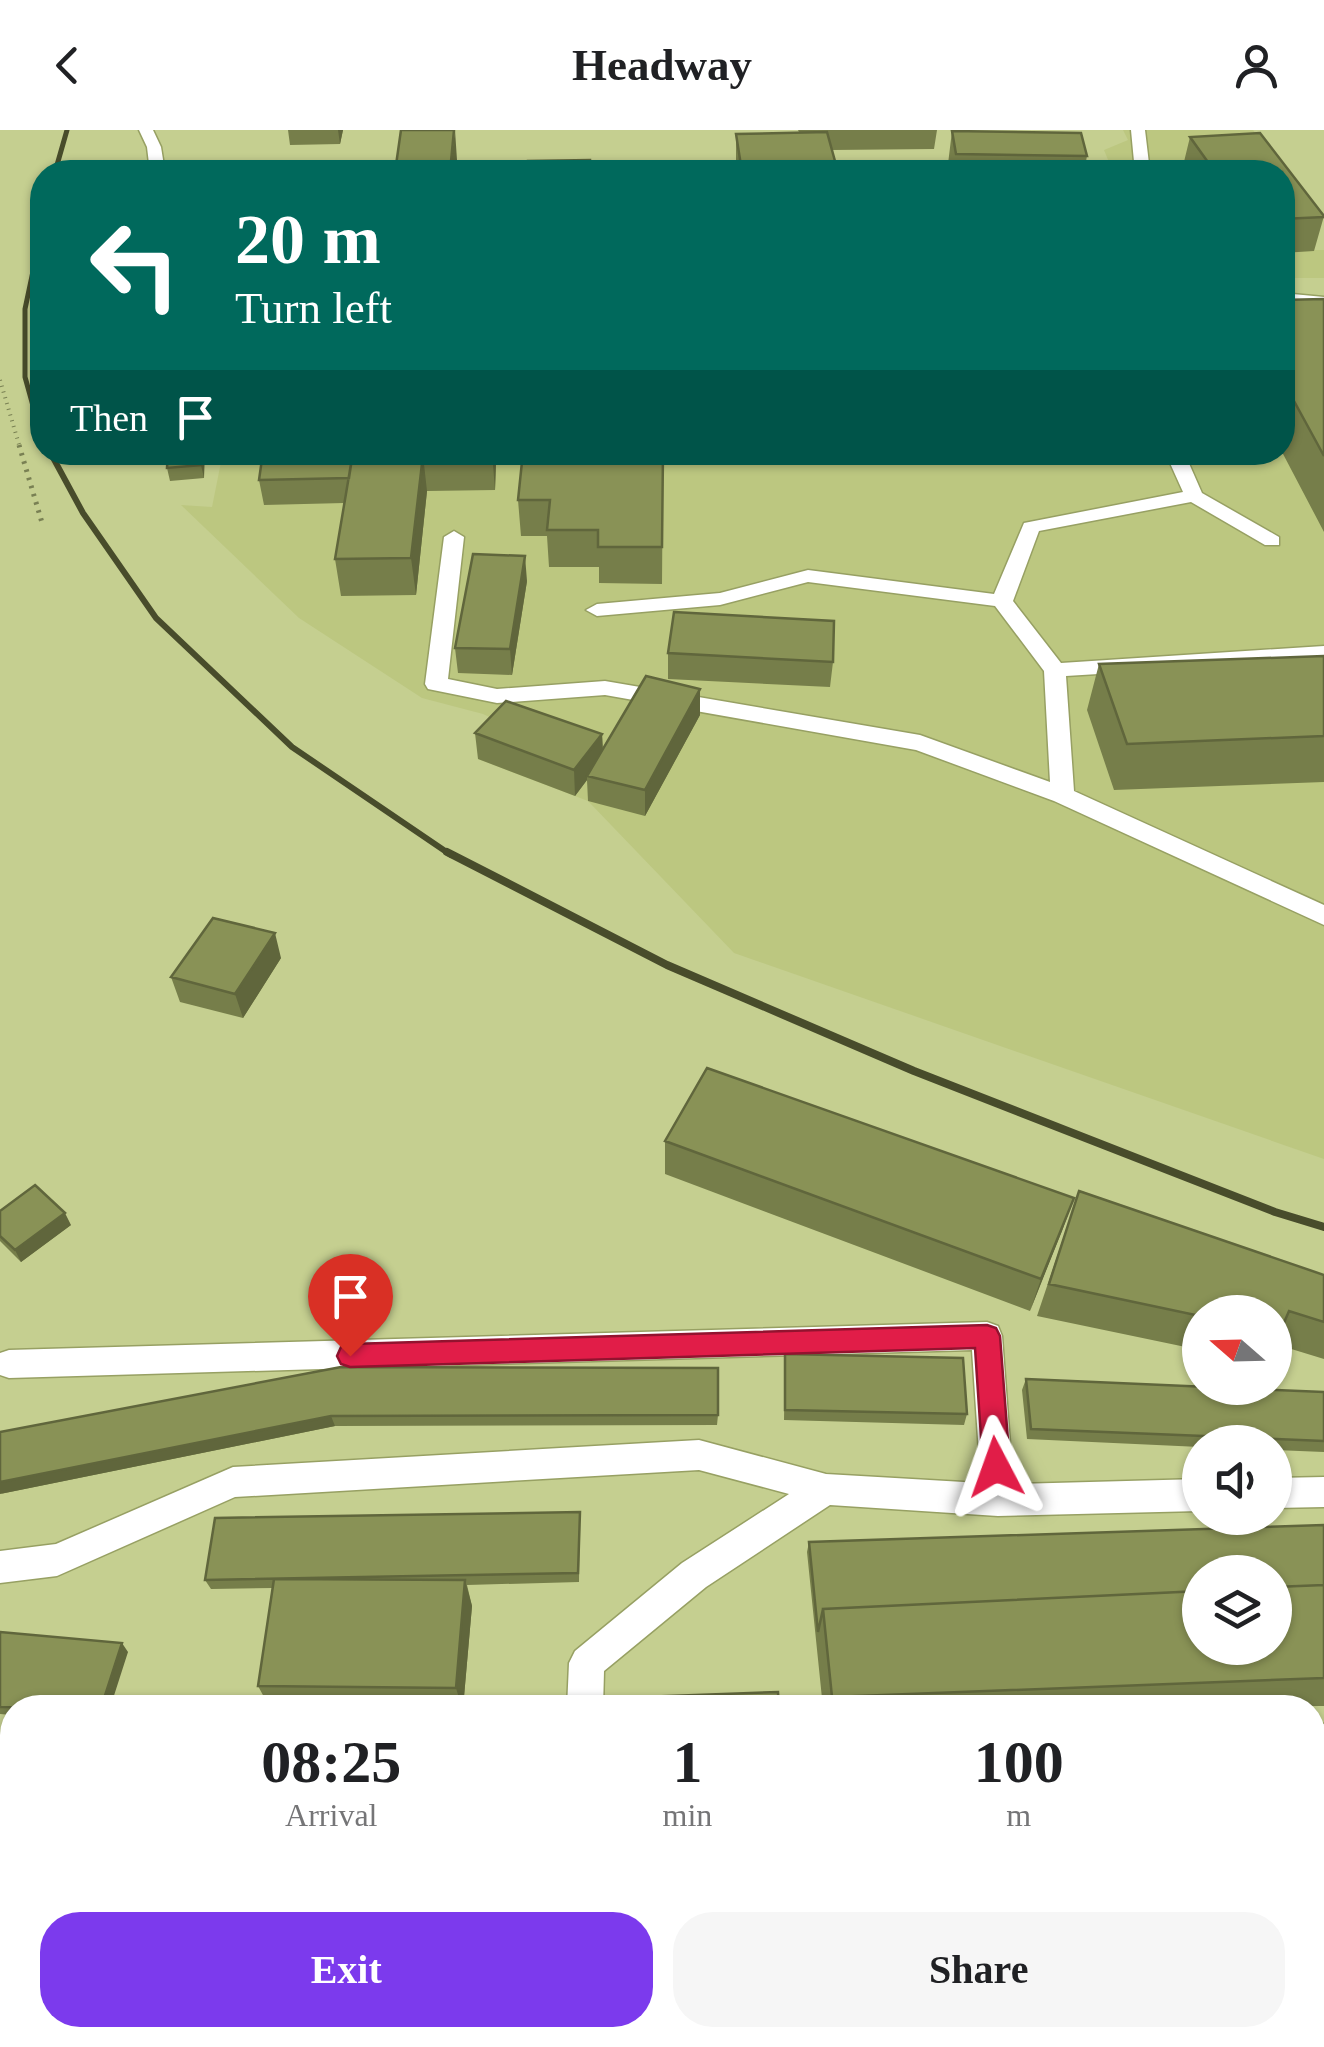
<!DOCTYPE html>
<style>
body{margin:0;font-family:"Times New Roman",serif;background:#f6f6f6;color:#202124;height:100vh;display:flex;flex-direction:column;font-size:38px;white-space:nowrap}
*{box-sizing:border-box;margin:0}
p{font-size:32px;color:#757577}
.icon{flex:none;width:55px;height:55px;fill:none;stroke:currentColor;stroke-width:2;stroke-linecap:round;stroke-linejoin:round}
.map{position:relative;flex:1;overflow:hidden}
.panel{position:absolute;left:0px;top:1565px;width:1325px;height:352px;display:flex;flex-direction:column;background:#fff;border-radius:40px 40px 0 0;box-shadow:0 2px 8px #0004}
.panel>*{flex:none}
.top-card{position:absolute;left:30px;top:30px;width:1265px;height:305px;border-radius:40px;box-shadow:0 2px 8px #0004;background:#00695c;color:#fff;overflow:hidden}
.needle{width:65px;rotate:290deg}
.buttons{position:absolute;left:1182px;top:1165px;display:grid;gap:20px}
.buttons a{display:grid;place-items:center;width:110px;height:110px;border-radius:50%;background:#fff;box-shadow:0 2px 8px #0004;font-size:50px}
.pin{position:absolute;display:grid;place-items:center;width:85px;height:85px;color:#fff;margin:-102px -42px;border-radius:50% 50% 50% 0;rotate:-45deg;box-shadow:0 0 10px #0007}
.pin .icon{rotate:45deg}
.me{position:absolute;width:110px;margin:-55px;rotate:356deg;stroke-linejoin:round;filter:drop-shadow(0 0 8px #0008)}
.turn{display:flex;align-items:center;gap:35px;height:210px;padding:0 40px;font-size:45px}
.turn .icon{width:130px;height:130px;stroke-width:2.5}
.turn b{display:block;font-size:70px;line-height:85px}
.then{display:flex;align-items:center;height:95px;padding:0 40px;background:#0003;gap:20px;font-size:38px}
.eta{display:flex;justify-content:space-evenly;align-items:center;height:170px;text-align:center}
.eta b{font-size:60px;font-weight:700;line-height:70px}
.primary-button{display:flex;gap:20px;margin-top:auto;padding:20px 40px}
.primary-button a{flex:1;height:115px;border-radius:40px;background:#7c3aed;color:#fff;font-size:40px;font-weight:700;line-height:115px;text-align:center}
.primary-button a+a{background:#f6f6f6;color:#202124}
header{display:flex;justify-content:space-between;align-items:center;height:130px;padding:0 40px;background:#fff;font-size:45px;font-weight:700}
.map>svg:first-child{display:block}
</style>
<header><svg class="icon" aria-label="back" viewBox="0 0 24 24"><path d="M15 5l-7 7 7 7"/></svg>Headway<svg class="icon" aria-label="person" viewBox="0 0 24 24"><circle cx="12" cy="8" r="4"/><path d="M4 21q1-7 8-7t8 7"/></svg></header>
<div class="map">
<svg width="1324" height="1917" viewBox="0 0 1324 1917">
<rect width="100%" height="100%" fill="#c5cf90"/>
<!-- built -->
<path fill="#bcc780" d="M1123 0H1253L1279 34 1256 42H1113L1104 20 1128 10Z
M1282 78 1314 120H1324V148H1283Z
M1283 181 1324 185V1029L734 823 588 671 478 629 508 596 483 584 422 568 299 488 181 375 212 377 223 322H1282Z"/>
<g fill="none" stroke-linecap="round" stroke-linejoin="round">
<defs>
<path id="service" d="M139 0H153L161 17 165 42H150L147 17Z
M1131 0H1145L1150 42H1135Z
M1282 163 1324 167V177L1282 173Z
M1165 322H1184L1202 363 1279 407V415H1265L1191 372 1039 401 1013 471 1061 533 1324 516V530L1066 546 1074 661 1324 775V795L1054 671 916 620 605 565 497 573 428 559 425 554 444 407 454 401 464 407 448 549 497 559 605 551 920 605 1050 652 1044 541 995 476 808 452 720 475 597 486 586 480 597 474 720 463 808 440 994 464 1024 393 1183 362Z
M987 1192 998 1196 1002 1206 1013 1354 1200 1349V1381L998 1386 830 1375 706 1457 604 1541 603 1578H567L569 1533 575 1521 682 1433 789 1364 699 1340 235 1367 57 1446 0 1453V1421L56 1414 233 1337 699 1310 826 1344 981 1353 972 1220 9 1248 0 1245V1223L9 1220Z
M1324 1347V1377L1275 1378V1348Z
M1312 1594H1324V1630H1312Z
M550 1905H590V1917H550Z
M891 1905H931L932 1917H892Z
M1229 1905H1269L1271 1917H1231Z"/>
</defs>
<!-- service casing -->
<use href="#service" stroke="#97a063" stroke-width="3"/>
<!-- path-far1 -->
<path stroke="#798053" stroke-width="4" stroke-dasharray="1 5" stroke-linecap="butt" d="M0 250 20 318"/>
<!-- path -->
<path stroke="#798053" stroke-width="5" stroke-dasharray="2.5 6" stroke-linecap="butt" d="M19 315 43 396"/>
<!-- service -->
<use href="#service" fill="#fff" fill-rule="evenodd"/>
<!-- rail-far2 -->
<path stroke="#484c2b" stroke-width="5" d="M55 42 67 0
M42 99 25 179V247L42 308"/>
<!-- rail-far1 -->
<path stroke="#484c2b" stroke-width="6" d="M50 322 83 383 156 488 292 617 451 725"/>
<!-- rail -->
<path stroke="#484c2b" stroke-width="8" d="M447 722 667 835 914 941 1275 1082 1324 1097"/>
</g>
<!-- wall -->
<path fill="#767e4a" d="M288 0H343L340 14 290 15Z
M798 0H937L934 19 832 20 838 42H736V4L799 2Z
M952 1 1087 26 1084 42H949L948 34Z
M1260 3 1324 86 1314 121 1282 123V42H1184L1182 40 1190 7Z
M1324 169V402L1282 322V170Z
M168 322H204V348L170 351 167 338Z
M263 322H663L662 454 599 453V437H549L547 406H521L518 370 522 331 496 332 495 360 427 361 416 465 341 466 335 429 344 373 264 375 259 350Z
M527 451 512 545 458 543 455 518Z
M668 523 833 532 830 557 668 549Z
M1324 526V652L1114 660 1087 580 1099 534Z
M700 559V585L645 686 588 671 587 650 575 666 478 629 475 603 602 604 603 619Z
M281 828 243 888 180 872 171 847Z
M665 1011 1074 1068 1030 1181 665 1044Z
M1079 1061 1324 1145V1229L1275 1214V1182H1200V1220L1037 1186Z
M0 1081 71 1095 21 1132 0 1111Z
M785 1224 967 1284 964 1295 784 1290Z
M341 1237 718 1285 717 1295 335 1296 0 1364Z
M1026 1249 1324 1262V1322L1275 1320V1312H1200V1317L1027 1309 1022 1260Z
M580 1382 579 1452 467 1455 472 1476 463 1578H270L258 1556 272 1458 211 1459 205 1450Z
M1324 1395V1576L823 1578 807 1422 809 1412Z
M0 1502 128 1522 12 1578V1585L0 1584Z
M970 1905H1193L1195 1917H971Z"/>
<!-- shaded-wall -->
<path fill="#60663c" d="M338 0H343L340 14Z
M455 0 457 30 456 42H450Z
M201 322 205 323 204 348 201 335Z
M492 322H495L496 332 495 360Z
M423 325 427 361 416 465 411 428Z
M525 426 527 451 512 545 510 519Z
M700 559V585L645 686V660Z
M602 604 603 630 587 646V650L575 666 574 640Z
M275 803 281 828 243 888 235 864Z
M1074 1068 1062 1101 1030 1181 1041 1149Z
M65 1083 71 1095 21 1132 15 1120Z
M331 1286 335 1296 0 1364V1352Z
M465 1450 472 1476 463 1578H462L456 1558Z
M122 1513 128 1522 110 1578H101Z
M265 1905H272L270 1917H263Z"/>
<!-- building -->
<path fill="#899256" stroke="#60663c" stroke-width="2.5" d="M401 0H454L450 42H395Z
M952 1 1081 3 1087 26 956 24Z
M827 2 838 42H742L736 4Z
M1260 3 1324 86V87L1282 89V42H1215L1190 7Z
M590 30V42H528V31Z
M1324 169V326L1282 249V170Z
M168 322H201V335L167 338Z
M263 322H353L349 348 259 350Z
M353 322H492L423 325 411 428 335 429Z
M523 322H663L662 417H598V400H547L550 370H518Z
M473 424 525 426 510 519 455 518Z
M674 482 834 491 833 532 668 523Z
M1324 526V606L1127 614 1099 534Z
M646 546 700 559 645 660 587 646Z
M506 571 602 604 574 640 475 603Z
M213 788 275 803 235 864 171 847Z
M707 938 1074 1068 1041 1149 665 1011Z
M35 1055 65 1083 15 1120 0 1106V1081Z
M1079 1061 1324 1145V1192L1289 1181 1280 1202 1275 1201V1182H1200V1186L1049 1154Z
M785 1224 963 1228 967 1284 785 1280Z
M341 1237 718 1238V1285L331 1286 0 1352V1302Z
M1026 1249 1324 1262V1311L1031 1299Z
M580 1382 578 1443 205 1450 215 1388Z
M1324 1395V1455L1275 1457V1442H1200V1461L823 1479 818 1502 809 1412Z
M274 1449 465 1450 456 1558 258 1556Z
M1324 1455V1548L832 1567 823 1479 1200 1461V1518H1275V1457Z
M0 1502 122 1513 101 1578 0 1577Z
M778 1562 779 1578H642V1567Z
M115 1905H265L263 1917H112Z
M651 1905H804L805 1917H651Z
M975 1905H1193L1195 1917H976Z"/>
<!-- route -->
<path fill="#e11d48" stroke="#92132f" stroke-width="2.5" d="M987 1195 996 1198 1000 1206 1010 1337 1006 1346 996 1350 987 1346 983 1337 975 1218 350 1237 341 1234 337 1226 341 1217 350 1214Z"/>
</svg>
<div class="buttons">
<a><svg class="needle" viewBox="-14 -14 28 28"><path d="M0-13l5 13h-10z" fill="#e53935"/><path d="M0 13l5-13h-10z" fill="#757577"/></svg></a>
<a><svg class="icon" aria-label="sound" viewBox="0 0 24 24"><path d="M4 9h4l5-4v14l-5-4H4zM17 9q2 3 0 6"/></svg></a>
<a><svg class="icon" aria-label="layers" viewBox="0 0 24 24"><path d="M12 4l9 5-9 5-9-5zM3 14l9 5 9-5"/></svg></a>
</div>
<div class="pin" style="left:350px;top:1226px;background:#d93025"><svg class="icon" aria-label="arrive" viewBox="0 0 24 24"><path d="M6 21V4h12l-3 4 3 4H6"/></svg></div>
<svg class="me" style="left:996px;top:1337px" viewBox="-20 -20 40 40"><path d="M0-17L14 15 0 8-14 15z" fill="#e11d48" stroke="#fff" stroke-width="4"/></svg>
<div class="top-card">
<div class="turn"><svg class="icon" aria-label="left" viewBox="0 0 24 24"><path d="M17 20v-9H6M10 6l-5 5 5 5"/></svg><div><b>20 m</b>Turn left</div></div>
<div class="then">Then<svg class="icon" aria-label="arrive" viewBox="0 0 24 24"><path d="M6 21V4h12l-3 4 3 4H6"/></svg></div>
</div>
<section class="panel">
<div class="eta">
<div><b>08:25</b><p>Arrival</p></div>
<div><b>1</b><p>min</p></div>
<div><b>100</b><p>m</p></div>
</div>
<div class="primary-button"><a>Exit</a><a>Share</a></div>
</section>
</div>
